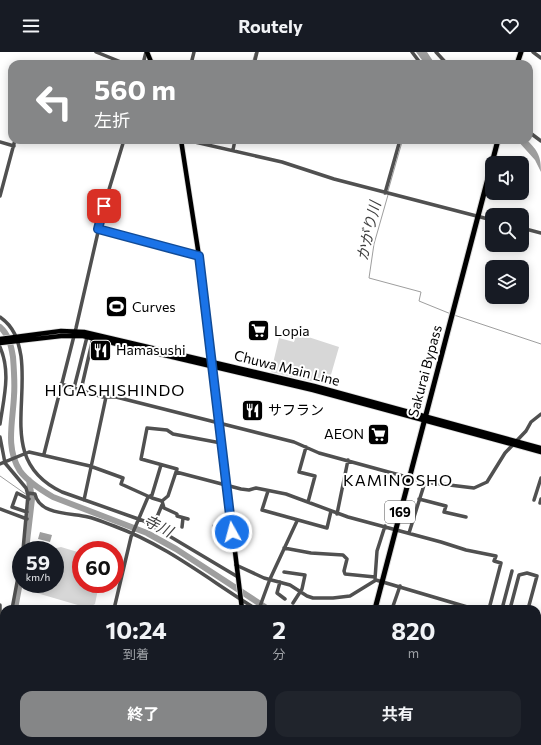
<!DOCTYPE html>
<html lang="ja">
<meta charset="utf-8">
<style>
body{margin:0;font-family:Commissioner,"Noto Sans JP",sans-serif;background:#20242c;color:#f1f3f6;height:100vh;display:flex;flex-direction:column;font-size:15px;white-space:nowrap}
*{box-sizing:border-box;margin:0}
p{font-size:13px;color:#9ea1a6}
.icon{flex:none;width:22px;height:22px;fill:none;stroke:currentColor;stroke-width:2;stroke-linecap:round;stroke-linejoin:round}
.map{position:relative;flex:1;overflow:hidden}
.drawer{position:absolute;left:0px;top:553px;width:541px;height:140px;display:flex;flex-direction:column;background:#171b24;border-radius:12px 12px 0 0;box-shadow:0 2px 10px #0003}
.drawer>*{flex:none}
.hud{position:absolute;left:8px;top:8px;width:525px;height:84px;border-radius:12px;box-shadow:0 2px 10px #0003;background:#858687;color:#fff;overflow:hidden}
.controls{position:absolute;left:485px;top:104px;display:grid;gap:8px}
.controls a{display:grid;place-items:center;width:44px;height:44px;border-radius:8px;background:#171b24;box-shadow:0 2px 10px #0003;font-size:20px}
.speed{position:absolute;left:12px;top:489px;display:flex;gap:8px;font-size:20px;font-weight:700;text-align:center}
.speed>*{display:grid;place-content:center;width:52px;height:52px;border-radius:50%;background:#171b24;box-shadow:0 2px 10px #0003;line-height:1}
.speed small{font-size:10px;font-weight:400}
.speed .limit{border:6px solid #d22;background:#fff;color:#111}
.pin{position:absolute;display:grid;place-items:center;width:34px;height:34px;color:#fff;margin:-17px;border-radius:8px;box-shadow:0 2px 6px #0006}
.me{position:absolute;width:44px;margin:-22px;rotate:353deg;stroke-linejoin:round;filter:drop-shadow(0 0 3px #0008)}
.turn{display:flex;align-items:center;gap:14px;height:84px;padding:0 20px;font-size:18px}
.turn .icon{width:52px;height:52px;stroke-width:2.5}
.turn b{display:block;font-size:28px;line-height:34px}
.eta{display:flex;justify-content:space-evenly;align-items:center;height:68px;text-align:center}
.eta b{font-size:24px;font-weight:700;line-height:28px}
.cta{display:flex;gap:8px;margin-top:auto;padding:8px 20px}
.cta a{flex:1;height:46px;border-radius:12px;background:#858687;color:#fff;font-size:16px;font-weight:700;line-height:46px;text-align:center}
.cta a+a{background:#20242c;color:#f1f3f6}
header{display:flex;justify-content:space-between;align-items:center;height:52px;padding:0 20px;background:#171b24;font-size:18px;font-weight:700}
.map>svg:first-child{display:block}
</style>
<header><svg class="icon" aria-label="menu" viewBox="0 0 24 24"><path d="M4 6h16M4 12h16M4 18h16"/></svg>Routely<svg class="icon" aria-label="heart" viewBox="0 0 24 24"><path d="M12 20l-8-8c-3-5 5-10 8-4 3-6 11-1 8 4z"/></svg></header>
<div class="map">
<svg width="541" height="693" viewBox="0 0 541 693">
<rect width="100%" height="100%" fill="#fff"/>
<!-- green -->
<path fill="#d7d7d7" d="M296 281 339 295 328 333 271 320 279 286 294 290Z
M39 494 52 497 61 495 81 501V532H99L95 552 88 556 23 537 24 532H55V498H38Z"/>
<!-- water -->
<path fill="#9e9e9e" d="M416 0H427L435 12H425Z
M517 88H527C538 99 541 104 541 120L535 108Z
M40 480 52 483 50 490 38 487Z
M31 689H75L74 693H30Z"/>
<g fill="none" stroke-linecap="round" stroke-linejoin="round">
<!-- stream -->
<path stroke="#9e9e9e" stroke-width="1" d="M252 12 255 1
M388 139 402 90
M388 143 374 192 369 226 421 240 419 249 451 262
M454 263 541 292
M0 424 27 443"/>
<!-- river -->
<path stroke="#9e9e9e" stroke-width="6" d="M0 275C9 283 11 293 13 305 14 318 15 331 14 344 13 369 5 396 20 419 28 430 41 438 53 445L147 481 176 497 268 557
M26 498 32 447 29 428
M15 557 21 525
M0 596 4 597
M438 689 444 693
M139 693V689"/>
<defs>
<path id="major" d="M147 0 152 12
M181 88 199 204 242 557
M0 287 61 279 84 280 314 334 541 396
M0 291 61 284H83L313 338 541 400
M282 689 284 693"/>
<path id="highway" d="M517 12 521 0
M375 557 498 88
M344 693V689"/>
</defs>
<!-- major casing -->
<use href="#major" stroke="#dbdbdb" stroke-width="6"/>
<!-- highway casing -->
<use href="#highway" stroke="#dbdbdb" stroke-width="7"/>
<!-- minor -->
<path stroke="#505050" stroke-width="3.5" d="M96 0 126 12
M412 0 421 12
M436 0 447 12
M533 0 541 6
M143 12 146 0
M191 12 194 0
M254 12 257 0
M529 80 541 89
M186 88 282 110 334 127 492 168
M0 90 14 94
M233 98 235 88
M385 141 400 88
M0 144 15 88
M522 176 541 181
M98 177 199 204
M0 265C14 275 18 287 21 304 28 356 1 411 62 440L144 469 238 525
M0 295C11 320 4 345 0 372
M61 332 103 345H116L294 390 319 401 425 430 474 436 487 430 505 401 526 379 531 370 541 362
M74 336 87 285
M81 338 93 286
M0 385 5 411 26 436 28 443 23 498
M221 391 173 382 167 378 147 376 141 407 177 417 176 420 241 437 249 438 256 436 286 442 348 465 441 490 466 498 496 504 494 509 501 511 489 557
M306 395 299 420 315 424 308 450
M44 402 76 276 104 154 124 88
M0 412 29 400 90 414 123 426 121 432 152 446 162 449
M268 439 262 458 327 476 331 459
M28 441 35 442C39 463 71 461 88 465 97 467 105 471 114 474 166 493 209 528 256 557
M419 447 446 454 444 460 466 465
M84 448 106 345
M534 448 541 426
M162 449 164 456 177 462V464L188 467
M162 449 168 444 176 420
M540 451 541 447
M0 457 27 467
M27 460 12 455 17 441 29 447
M337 462 348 408
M157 465 162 453
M214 474 232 480
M182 475 183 466
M409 481 425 430
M284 496 311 501 343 503 347 507 344 519 345 522 375 525
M236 513 264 526 290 533 307 544 313 546H333L350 544 376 528 474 557
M284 520 305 523 302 537 293 551
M375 527 377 499 385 474
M280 530 277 541 285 547
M0 553V570
M12 557 21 509
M114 557 131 485 148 445 152 443 161 413
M259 557 270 527 297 469
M392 557 400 534
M502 557 512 519
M510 557 519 523 527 521 537 524 528 557
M537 572 541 573
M537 582 541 583
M0 590 4 591
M537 596 541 597
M537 613H541
M537 687 541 688
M423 689 425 693
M448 689 452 693
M83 693 84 689
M142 693 143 689
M191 693 192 689
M203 693 204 689
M227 693 228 689
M241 693 242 689
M268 693 269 689"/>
<!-- major -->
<use href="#major" stroke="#000" stroke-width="4.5"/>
<!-- highway -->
<use href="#highway" stroke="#000" stroke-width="5"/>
</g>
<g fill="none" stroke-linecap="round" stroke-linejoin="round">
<defs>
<path id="route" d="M104 154 98 177 199 204 232 480"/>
</defs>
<!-- route casing -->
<use href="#route" stroke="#114b97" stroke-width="10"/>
<!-- route -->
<use href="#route" stroke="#1a73e8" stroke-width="7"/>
</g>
<!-- icons -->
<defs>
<symbol id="stadium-square" viewBox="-11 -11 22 22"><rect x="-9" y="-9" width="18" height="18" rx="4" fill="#000" stroke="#fff"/><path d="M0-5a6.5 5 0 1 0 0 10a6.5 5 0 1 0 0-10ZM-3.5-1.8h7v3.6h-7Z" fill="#fff"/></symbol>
<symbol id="supermarket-square" viewBox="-11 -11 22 22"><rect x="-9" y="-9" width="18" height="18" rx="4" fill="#000" stroke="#fff"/><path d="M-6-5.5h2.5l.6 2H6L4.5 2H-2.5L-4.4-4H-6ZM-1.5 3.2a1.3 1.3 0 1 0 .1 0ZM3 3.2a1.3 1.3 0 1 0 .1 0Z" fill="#fff"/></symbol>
<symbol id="restaurant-square" viewBox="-11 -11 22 22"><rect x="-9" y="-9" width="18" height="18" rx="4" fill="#000" stroke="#fff"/><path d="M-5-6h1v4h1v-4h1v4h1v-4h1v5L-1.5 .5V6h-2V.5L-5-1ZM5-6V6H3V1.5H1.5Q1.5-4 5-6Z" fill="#fff"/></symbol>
</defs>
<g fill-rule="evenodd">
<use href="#stadium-square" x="104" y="242" width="25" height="25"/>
<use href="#supermarket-square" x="246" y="266" width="25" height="25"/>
<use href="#restaurant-square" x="88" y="286" width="25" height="25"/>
<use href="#restaurant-square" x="240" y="346" width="25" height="25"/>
<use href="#supermarket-square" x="366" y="370" width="25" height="25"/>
</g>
<g text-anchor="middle" stroke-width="4" stroke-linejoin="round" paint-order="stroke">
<!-- shield labels -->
<rect fill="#fff" stroke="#4c4c4c" stroke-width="1" x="385" y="449" width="30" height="22" rx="3"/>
<g font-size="13" font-weight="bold" fill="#000">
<text x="400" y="465">169</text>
</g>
<!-- poi labels -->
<g font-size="14" fill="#000" stroke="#fff" text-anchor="start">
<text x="132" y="260">Curves</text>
<text x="274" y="284">Lopia</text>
<text x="116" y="303">Hamasushi</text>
<text x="268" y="363">サフラン</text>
<text x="364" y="387" text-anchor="end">AEON</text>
</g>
<!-- street labels -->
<g font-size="14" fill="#000" stroke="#fff">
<text transform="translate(287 316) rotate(14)" y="5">Chuwa Main Line</text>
<text transform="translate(425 319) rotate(-75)" y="5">Sakurai Bypass</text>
</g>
<!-- water labels -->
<g font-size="15" font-style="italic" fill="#3f3f3f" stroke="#fff">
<text transform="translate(369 179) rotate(-77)" y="5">かがり川</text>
<text transform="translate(158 474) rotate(27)" y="5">寺川</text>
</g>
<!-- quarter labels -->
<g font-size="16" letter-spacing="1" fill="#000" stroke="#fff">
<text x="115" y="344">HIGASHISHINDO</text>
<text x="398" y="434">KAMINOSHO</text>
</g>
</g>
</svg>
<div class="controls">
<a><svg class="icon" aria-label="sound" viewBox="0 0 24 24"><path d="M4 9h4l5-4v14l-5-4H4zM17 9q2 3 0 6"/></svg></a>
<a><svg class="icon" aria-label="search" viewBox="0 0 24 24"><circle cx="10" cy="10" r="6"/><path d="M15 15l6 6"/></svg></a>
<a><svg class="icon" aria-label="layers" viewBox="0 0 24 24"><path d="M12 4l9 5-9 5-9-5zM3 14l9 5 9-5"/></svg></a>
</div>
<div class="speed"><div>59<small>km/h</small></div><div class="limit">60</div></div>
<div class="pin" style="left:104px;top:154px;background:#d93025"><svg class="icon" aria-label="arrive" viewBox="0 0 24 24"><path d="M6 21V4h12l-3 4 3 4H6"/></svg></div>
<svg class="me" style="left:232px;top:480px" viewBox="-20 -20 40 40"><circle r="17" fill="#1a73e8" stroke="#fff" stroke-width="3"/><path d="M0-11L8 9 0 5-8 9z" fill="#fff"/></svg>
<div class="hud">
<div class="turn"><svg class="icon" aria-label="left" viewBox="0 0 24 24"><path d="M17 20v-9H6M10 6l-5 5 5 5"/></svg><div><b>560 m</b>左折</div></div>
</div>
<section class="drawer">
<div class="eta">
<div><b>10:24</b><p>到着</p></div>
<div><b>2</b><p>分</p></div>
<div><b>820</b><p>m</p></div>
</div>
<div class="cta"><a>終了</a><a>共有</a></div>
</section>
</div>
